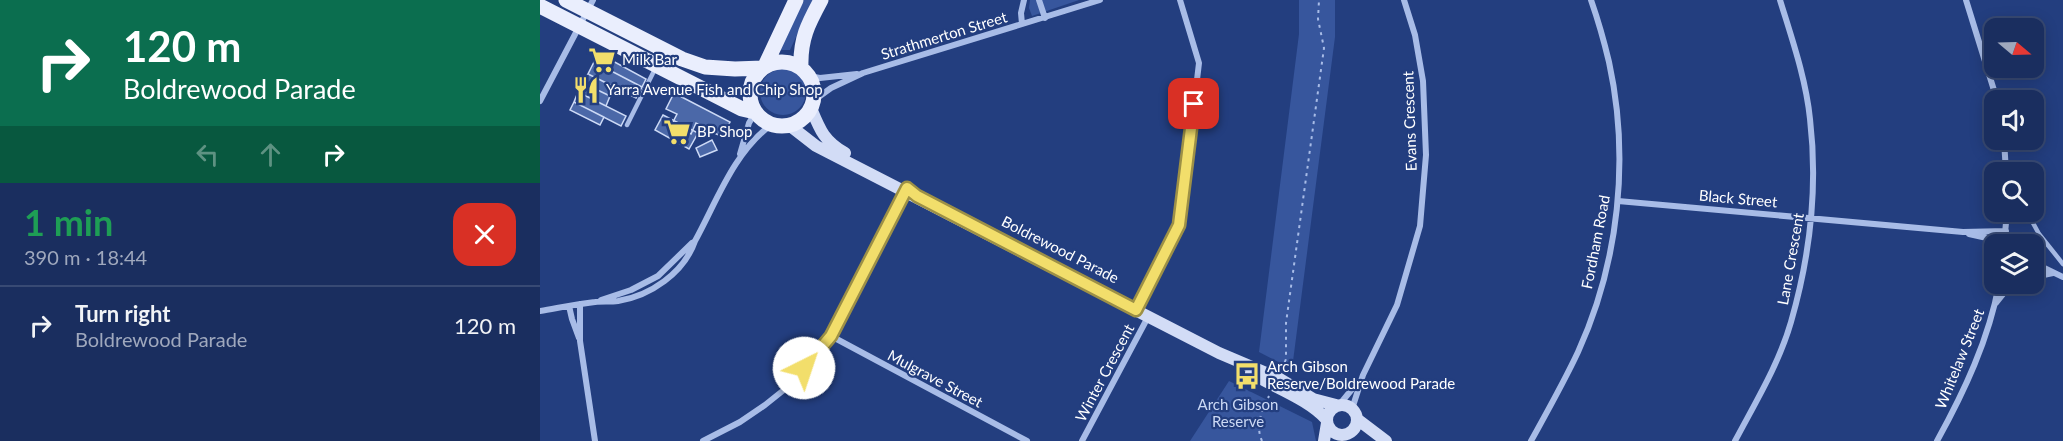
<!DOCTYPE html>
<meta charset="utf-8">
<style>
body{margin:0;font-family:Lato,sans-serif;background:#273a68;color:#f1f3f6;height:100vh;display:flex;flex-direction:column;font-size:22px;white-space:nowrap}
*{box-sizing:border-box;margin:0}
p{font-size:20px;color:#9fa8bd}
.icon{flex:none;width:33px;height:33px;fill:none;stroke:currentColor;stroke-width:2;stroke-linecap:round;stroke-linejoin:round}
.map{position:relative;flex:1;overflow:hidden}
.details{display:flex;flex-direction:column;background:#1a2e5f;width:540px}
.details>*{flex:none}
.top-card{background:#0b6e4f;color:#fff;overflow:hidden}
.needle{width:39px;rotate:109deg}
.controls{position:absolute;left:1444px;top:18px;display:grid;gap:12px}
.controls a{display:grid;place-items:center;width:60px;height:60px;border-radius:12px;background:#1a2e5f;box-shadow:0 3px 15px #0003,0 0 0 2px #384a74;font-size:30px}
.pin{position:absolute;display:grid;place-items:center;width:51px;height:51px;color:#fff;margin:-26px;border-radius:12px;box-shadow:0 3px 9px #0006}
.me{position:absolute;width:66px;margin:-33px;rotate:41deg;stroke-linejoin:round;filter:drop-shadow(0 0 4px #0008)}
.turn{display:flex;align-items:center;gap:21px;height:126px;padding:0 24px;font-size:27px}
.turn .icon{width:78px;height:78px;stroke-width:2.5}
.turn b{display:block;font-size:42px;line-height:51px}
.lanes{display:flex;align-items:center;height:57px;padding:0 24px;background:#0003;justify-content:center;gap:30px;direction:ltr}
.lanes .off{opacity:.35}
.round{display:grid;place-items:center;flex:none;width:63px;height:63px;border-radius:18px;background:#273a68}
.head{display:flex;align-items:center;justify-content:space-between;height:102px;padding:0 24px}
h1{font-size:36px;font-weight:700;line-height:45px;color:#1e9e55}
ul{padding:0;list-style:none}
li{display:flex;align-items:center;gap:18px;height:78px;padding:0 24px;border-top:2px solid #384a74}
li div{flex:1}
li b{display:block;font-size:22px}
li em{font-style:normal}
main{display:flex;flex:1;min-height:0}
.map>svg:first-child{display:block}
</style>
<main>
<section class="details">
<div class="top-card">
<div class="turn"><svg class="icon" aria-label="right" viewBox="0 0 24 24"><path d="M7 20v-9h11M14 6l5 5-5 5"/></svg><div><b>120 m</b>Boldrewood Parade</div></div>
<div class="lanes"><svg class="icon off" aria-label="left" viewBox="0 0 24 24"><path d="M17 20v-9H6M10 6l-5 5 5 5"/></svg><svg class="icon off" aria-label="ahead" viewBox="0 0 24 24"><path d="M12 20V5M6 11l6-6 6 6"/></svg><svg class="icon" aria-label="right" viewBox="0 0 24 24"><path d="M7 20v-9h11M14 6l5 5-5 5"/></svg></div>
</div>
<div class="head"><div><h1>1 min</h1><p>390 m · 18:44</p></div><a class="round" style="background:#d93025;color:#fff"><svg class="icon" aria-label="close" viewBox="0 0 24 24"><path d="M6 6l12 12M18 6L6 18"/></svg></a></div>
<ul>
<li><svg class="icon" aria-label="right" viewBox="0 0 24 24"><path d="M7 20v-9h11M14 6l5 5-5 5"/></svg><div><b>Turn right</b><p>Boldrewood Parade</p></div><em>120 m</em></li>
</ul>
</section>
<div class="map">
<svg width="1523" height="441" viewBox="0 0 1523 441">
<rect width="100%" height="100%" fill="#233e7f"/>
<!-- green -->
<path fill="#37569d" d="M264 0H273L250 50H239Z
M490 0H539L492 16 489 8Z
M759 0H795V37L752 369 719 352 759 34Z
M220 92a23 23 0 1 1 46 0a23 23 0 1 1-46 0Z
M689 381 772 422 776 441H650Z"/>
<!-- building -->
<path fill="#4b68a8" stroke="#ccd9f5" stroke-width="1.5" d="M58 53 106 79 102 87 54 62Z
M54 62 102 87 96 98 48 74Z
M48 74 75 87 70 96 43 83Z
M43 83 70 96 66 106 38 92Z
M38 92 86 116 81 126 34 102Z
M134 93 190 122 182 137 156 123 151 134 132 124 137 114 126 109Z
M34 102 64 117 60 125 30 110Z
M123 115 158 133 149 149 115 130Z
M172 140 177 150 160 157 156 148Z"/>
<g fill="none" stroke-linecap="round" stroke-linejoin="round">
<!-- path -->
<path stroke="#a8bce7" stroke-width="2" stroke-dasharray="3 4.5" stroke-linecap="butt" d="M742 369 746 359V323L784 48 778 19 779 0
M722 441C715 426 722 410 729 396"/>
<!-- lane -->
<path stroke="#a8bce7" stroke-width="4.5" d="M87 125 116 67
M1487 212 1499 234 1523 264"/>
<!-- street -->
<path stroke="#a8bce7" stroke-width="6" d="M499 0 505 18
M1426 0 1457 100
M482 24 481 13 484 0
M269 76 280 78 317 74
M0 101 53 0
M273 101 291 88 323 73 560 0
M1464 140 1466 172
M200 154 209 123 215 113
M1078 201 1423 232 1466 231
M1429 234 1465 242
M1464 244 1467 212
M1494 263 1523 277
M1494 271 1507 272
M1494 277 1513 273
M61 300 91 290 118 276 152 243
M1456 303 1464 293 1479 284
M40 304V341L55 441
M29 306 32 319 39 338
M596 310 640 222 659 63 640 0
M0 311C18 308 36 304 55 302 62 301 70 302 78 301 110 296 144 273 155 241 177 201 193 153 232 124
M291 336 487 441
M800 404 817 383
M812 409 823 375 857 305 880 226 886 155 883 81 875 35 864 0
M163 441 200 422 225 405 245 389 291 336 366 191
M542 441 608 317
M991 441C1007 412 1024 382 1038 352 1079 262 1090 158 1069 62 1064 41 1058 20 1051 0
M1195 441C1215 403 1239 364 1251 322 1270 256 1278 187 1270 119 1266 79 1252 39 1240 0
M1397 441C1424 392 1449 339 1459 284"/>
<!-- secondary -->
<path stroke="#d2dcf6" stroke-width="12" d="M271 108C280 130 284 141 305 153
M249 125 276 146 679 353 738 378 773 399 796 405
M711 373C735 388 768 399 786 419
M787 420a15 15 0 1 1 30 0a15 15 0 1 1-30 0Z
M817 419 846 441
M784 441 787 423"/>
<!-- primary -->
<path stroke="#eaeefd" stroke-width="15" d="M26 0 142 59 165 67 195 69 223 68
M0 6 202 109 215 112
M210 94a32 32 0 1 1 64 0a32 32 0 1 1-64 0Z
M225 66 256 0
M261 67C260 39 268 24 281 0"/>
</g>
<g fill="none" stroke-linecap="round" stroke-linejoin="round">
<defs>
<path id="route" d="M264 368 291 336 367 188 377 196 596 310 639 225 654 104"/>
</defs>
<!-- route casing -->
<use href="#route" stroke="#9d9046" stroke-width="15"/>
<!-- route -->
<use href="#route" stroke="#f2de6b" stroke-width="10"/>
</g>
<!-- icons -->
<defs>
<symbol id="supermarket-bare" viewBox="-9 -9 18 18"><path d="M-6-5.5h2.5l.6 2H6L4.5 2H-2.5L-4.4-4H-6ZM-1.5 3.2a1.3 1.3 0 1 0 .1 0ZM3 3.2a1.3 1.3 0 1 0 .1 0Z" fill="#f2de6b" stroke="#233e7f" stroke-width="2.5" paint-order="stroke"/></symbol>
<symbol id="restaurant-bare" viewBox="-9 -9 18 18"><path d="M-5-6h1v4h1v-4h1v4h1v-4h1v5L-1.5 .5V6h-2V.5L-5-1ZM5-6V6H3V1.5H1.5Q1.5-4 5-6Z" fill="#f2de6b" stroke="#233e7f" stroke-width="2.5" paint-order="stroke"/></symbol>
<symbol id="bus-bare" viewBox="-9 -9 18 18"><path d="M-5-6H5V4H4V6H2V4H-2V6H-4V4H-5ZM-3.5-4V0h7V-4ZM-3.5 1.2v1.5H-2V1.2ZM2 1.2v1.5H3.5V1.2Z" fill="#f2de6b" stroke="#233e7f" stroke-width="2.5" paint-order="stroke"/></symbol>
</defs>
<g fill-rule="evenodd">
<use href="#supermarket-bare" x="43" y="41" width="38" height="38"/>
<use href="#restaurant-bare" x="27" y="71" width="38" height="38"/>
<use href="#supermarket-bare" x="118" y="113" width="38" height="38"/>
<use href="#bus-bare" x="688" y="357" width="38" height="38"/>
</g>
<g text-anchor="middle" stroke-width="4.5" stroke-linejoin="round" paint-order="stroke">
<!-- street labels -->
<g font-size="15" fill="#fff" stroke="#233e7f">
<text transform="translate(404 36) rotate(-17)" y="5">Strathmerton Street</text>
<text transform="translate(870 121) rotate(-92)" y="5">Evans Crescent</text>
<text transform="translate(1198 199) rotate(5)" y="5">Black Street</text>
<text transform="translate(1056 242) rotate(-79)" y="5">Fordham Road</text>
<text transform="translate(520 250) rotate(27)" y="5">Boldrewood Parade</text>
<text transform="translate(1251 259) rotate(-80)" y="5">Lane Crescent</text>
<text transform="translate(1420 359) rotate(-68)" y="5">Whitelaw Street</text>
<text transform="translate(565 373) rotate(-62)" y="5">Winter Crescent</text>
<text transform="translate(395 379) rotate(28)" y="5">Mulgrave Street</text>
</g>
<!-- poi labels -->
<g font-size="15" fill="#fff" stroke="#233e7f" text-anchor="start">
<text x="82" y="65">Milk Bar</text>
<text x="66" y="95">Yarra Avenue Fish and Chip Shop</text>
<text x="157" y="137">BP Shop</text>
<text x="727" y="372">Arch Gibson<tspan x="727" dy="17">Reserve/Boldrewood Parade</tspan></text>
</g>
<!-- park labels -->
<g font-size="15" fill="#ccd9f5" stroke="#233e7f">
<text x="698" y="410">Arch Gibson<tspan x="698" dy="17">Reserve</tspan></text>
</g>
</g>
</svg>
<div class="controls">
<a><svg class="needle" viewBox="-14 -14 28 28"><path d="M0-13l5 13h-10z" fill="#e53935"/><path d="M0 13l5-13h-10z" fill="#9fa8bd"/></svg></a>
<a><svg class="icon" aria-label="sound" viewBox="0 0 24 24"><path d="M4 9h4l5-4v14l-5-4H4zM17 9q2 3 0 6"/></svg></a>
<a><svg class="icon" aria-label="search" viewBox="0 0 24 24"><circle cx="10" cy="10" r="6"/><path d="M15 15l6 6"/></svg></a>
<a><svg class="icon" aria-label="layers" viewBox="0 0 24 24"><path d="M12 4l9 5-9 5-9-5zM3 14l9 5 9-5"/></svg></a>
</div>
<div class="pin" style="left:654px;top:104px;background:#d93025"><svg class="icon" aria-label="arrive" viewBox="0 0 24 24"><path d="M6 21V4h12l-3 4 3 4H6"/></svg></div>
<svg class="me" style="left:264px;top:368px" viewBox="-20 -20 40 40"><circle r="19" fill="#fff"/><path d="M0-13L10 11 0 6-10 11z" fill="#f2de6b"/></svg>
</div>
</main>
